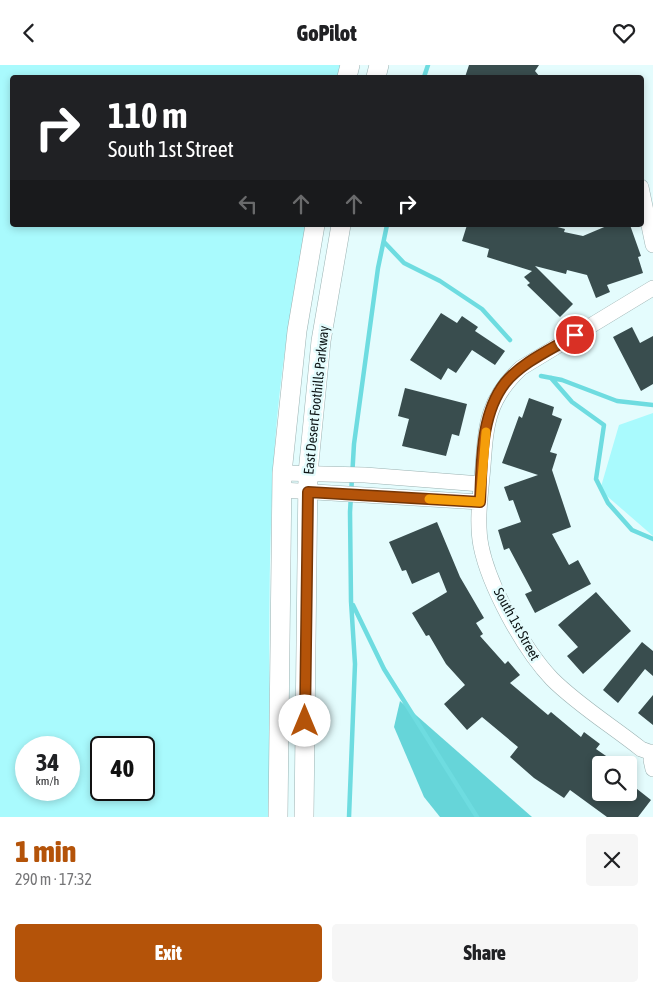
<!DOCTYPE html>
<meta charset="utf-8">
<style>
body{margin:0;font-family:"Asap Condensed",sans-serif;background:#f6f6f6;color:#202124;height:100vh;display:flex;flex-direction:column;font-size:19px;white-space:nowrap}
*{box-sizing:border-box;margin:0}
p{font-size:16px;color:#757577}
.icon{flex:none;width:28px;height:28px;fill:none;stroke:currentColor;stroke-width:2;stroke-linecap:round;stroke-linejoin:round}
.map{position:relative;height:752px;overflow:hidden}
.sheet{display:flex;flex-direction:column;background:#fff;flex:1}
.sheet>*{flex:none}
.banner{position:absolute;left:10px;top:10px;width:634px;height:152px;border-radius:5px;box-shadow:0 2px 8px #0003;background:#202124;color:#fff;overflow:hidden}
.buttons{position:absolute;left:592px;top:691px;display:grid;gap:10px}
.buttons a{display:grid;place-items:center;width:45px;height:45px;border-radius:5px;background:#fff;box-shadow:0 2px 8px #0003;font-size:25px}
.speed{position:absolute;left:15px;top:671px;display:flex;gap:10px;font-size:25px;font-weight:700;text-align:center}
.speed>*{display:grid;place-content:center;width:65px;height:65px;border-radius:50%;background:#fff;box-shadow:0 2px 8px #0003;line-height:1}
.speed small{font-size:12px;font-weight:400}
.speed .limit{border:2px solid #111;border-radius:8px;background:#fff;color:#111}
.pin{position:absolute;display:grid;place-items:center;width:42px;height:42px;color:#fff;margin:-21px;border:2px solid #fff;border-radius:50%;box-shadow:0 1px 5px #0007}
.me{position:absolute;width:55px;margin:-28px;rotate:0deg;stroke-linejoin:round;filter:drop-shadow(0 0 4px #0008)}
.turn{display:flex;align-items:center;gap:18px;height:105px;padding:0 15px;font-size:22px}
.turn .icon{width:65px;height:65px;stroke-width:2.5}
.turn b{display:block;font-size:35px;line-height:42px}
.lanes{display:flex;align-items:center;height:48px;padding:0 15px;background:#0003;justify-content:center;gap:25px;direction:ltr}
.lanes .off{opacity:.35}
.round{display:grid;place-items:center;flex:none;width:52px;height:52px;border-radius:5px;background:#f6f6f6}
.summary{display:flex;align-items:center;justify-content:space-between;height:85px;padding:0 15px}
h1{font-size:30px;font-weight:800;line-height:38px;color:#b45309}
.action{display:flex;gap:10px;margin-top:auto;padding:10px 15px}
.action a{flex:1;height:58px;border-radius:5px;background:#b45309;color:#fff;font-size:20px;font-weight:800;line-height:58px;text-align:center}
.action a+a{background:#f6f6f6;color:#202124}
header{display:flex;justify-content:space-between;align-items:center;height:65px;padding:0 15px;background:#fff;font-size:22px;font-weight:800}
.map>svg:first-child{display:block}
</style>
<header><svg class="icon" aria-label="back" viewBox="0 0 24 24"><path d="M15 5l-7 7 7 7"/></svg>GoPilot<svg class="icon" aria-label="heart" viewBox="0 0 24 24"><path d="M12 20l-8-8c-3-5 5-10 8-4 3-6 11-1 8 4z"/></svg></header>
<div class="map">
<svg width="653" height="752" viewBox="0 0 653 752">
<rect width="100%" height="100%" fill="#e4fcfd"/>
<!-- green -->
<path fill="#a9fafd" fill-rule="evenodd" d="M0 0H341L338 12H12V160H306C290 243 277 327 273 411 267 525 270 639 270 752H0ZM26 682H69V725H26ZM101 682H144V725H101Z
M653 348V471L600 425 619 360Z"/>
<!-- forest -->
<path fill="#66d5d9" d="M400 636 532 752H440L424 732 394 662Z"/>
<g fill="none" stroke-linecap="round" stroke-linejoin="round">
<!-- stream -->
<path stroke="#6edce0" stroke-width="4.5" d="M424 12 428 0
M384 177 404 198 440 216 482 244 510 275
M541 311 562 315 617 336 653 340
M551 313 572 337 604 360 596 414 608 438 632 465 653 474
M353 540 384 604 477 752
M349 752 355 599 351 536 350 447 354 379 378 203 387 160"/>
</g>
<!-- building -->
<path fill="#394d4e" d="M469 0H539L535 6 540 12H465Z
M467 160H550L565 164 564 167 583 171 609 160H630L641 191 638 192 643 208 607 220 610 227 596 233 587 210 567 205 566 209 535 201 573 239 560 252 527 220 530 218 524 212 532 206 487 192 489 184 462 176Z
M441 248 457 258 462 251 478 262 475 266 505 286 495 300 472 285 456 308 448 303 441 315 410 295Z
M632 262 640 278 653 271V319L641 326 613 272Z
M405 323 467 339 459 371 452 369 446 391 402 381 409 354 398 351Z
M529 333 554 342 552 350 562 354 550 387 557 389 552 405 571 462 552 469 569 500 578 495 591 519 535 548 525 529 532 526 509 483 504 485 498 465 521 457 513 435 509 436 504 422 538 410 502 398 519 351 522 353Z
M437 457 460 512 484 553 476 558 483 569 480 571 505 599 508 596 520 610 510 618 548 650 551 647 581 672 584 667 600 679 596 684 619 700H601V728H629L632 720 651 735 638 752H607L570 725 564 733 534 713 510 692 518 682 482 652 467 665 444 639 465 620 446 599 429 570 426 571 412 548 447 527 439 507 412 519 406 505 402 506 389 477Z
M596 527 631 566 583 609 567 591 578 582 558 560Z
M642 577 653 586V611L645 604 618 638 603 625Z
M653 630V660L638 648Z"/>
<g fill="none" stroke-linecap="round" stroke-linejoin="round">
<defs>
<path id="minor" d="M641 122 653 180
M282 408 365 410 481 419
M282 425 480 437
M653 687 651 695 653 704
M652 688 641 684C612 661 578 640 552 614 524 585 489 521 481 481 476 456 481 426 483 401 486 358 488 334 521 303L653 223"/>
<path id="tertiary" d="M347 12 350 0
M376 12 379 0
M278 752 282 408 297 266 315 160
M304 752 308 408 321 276 341 160"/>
</defs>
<!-- minor casing -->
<use href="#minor" stroke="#9bb2b2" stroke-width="16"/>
<!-- tertiary casing -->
<use href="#tertiary" stroke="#9bb2b2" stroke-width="20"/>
<!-- minor -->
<use href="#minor" stroke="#fff" stroke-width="15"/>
<!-- tertiary -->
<use href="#tertiary" stroke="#fff" stroke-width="19"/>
</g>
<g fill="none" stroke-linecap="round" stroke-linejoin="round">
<defs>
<path id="route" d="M305 656 308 427 480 437C482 399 480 350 505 318 522 297 552 284 575 270"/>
</defs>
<!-- route casing -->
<use href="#route" stroke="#753606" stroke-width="12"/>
<!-- route -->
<use href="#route" stroke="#b45309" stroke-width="9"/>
<!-- slow -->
<path stroke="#f59e0b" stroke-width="9" d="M429 434 480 437 486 367"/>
</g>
<g text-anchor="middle" stroke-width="5" stroke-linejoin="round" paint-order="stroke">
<!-- street labels -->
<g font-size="14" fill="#0c1415" stroke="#e4fcfd">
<text transform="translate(316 335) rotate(-84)" y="5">East Desert Foothills Parkway</text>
<text transform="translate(517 559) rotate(61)" y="5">South 1st Street</text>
</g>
</g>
</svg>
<div class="buttons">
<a><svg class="icon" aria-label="search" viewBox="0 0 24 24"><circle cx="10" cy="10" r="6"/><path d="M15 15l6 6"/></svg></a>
</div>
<div class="speed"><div>34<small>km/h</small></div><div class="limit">40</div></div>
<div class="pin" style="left:575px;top:270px;background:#d93025"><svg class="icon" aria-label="arrive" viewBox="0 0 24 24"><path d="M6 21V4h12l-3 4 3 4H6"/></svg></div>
<svg class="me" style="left:305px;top:656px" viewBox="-20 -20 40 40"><circle r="19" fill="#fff"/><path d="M0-13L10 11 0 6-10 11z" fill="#b45309"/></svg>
<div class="banner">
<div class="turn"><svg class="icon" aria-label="right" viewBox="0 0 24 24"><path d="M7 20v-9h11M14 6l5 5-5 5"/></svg><div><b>110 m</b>South 1st Street</div></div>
<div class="lanes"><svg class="icon off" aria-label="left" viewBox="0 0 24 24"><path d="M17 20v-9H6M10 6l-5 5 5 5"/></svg><svg class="icon off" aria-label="ahead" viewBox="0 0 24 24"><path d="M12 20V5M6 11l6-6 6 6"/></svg><svg class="icon off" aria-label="ahead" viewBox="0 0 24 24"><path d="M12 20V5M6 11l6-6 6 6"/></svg><svg class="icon" aria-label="right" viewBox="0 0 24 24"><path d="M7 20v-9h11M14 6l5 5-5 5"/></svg></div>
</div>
</div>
<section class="sheet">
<div class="summary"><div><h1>1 min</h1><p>290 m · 17:32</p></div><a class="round"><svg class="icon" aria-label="close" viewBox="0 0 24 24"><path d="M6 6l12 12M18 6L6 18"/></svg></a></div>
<div class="action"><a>Exit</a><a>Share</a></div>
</section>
